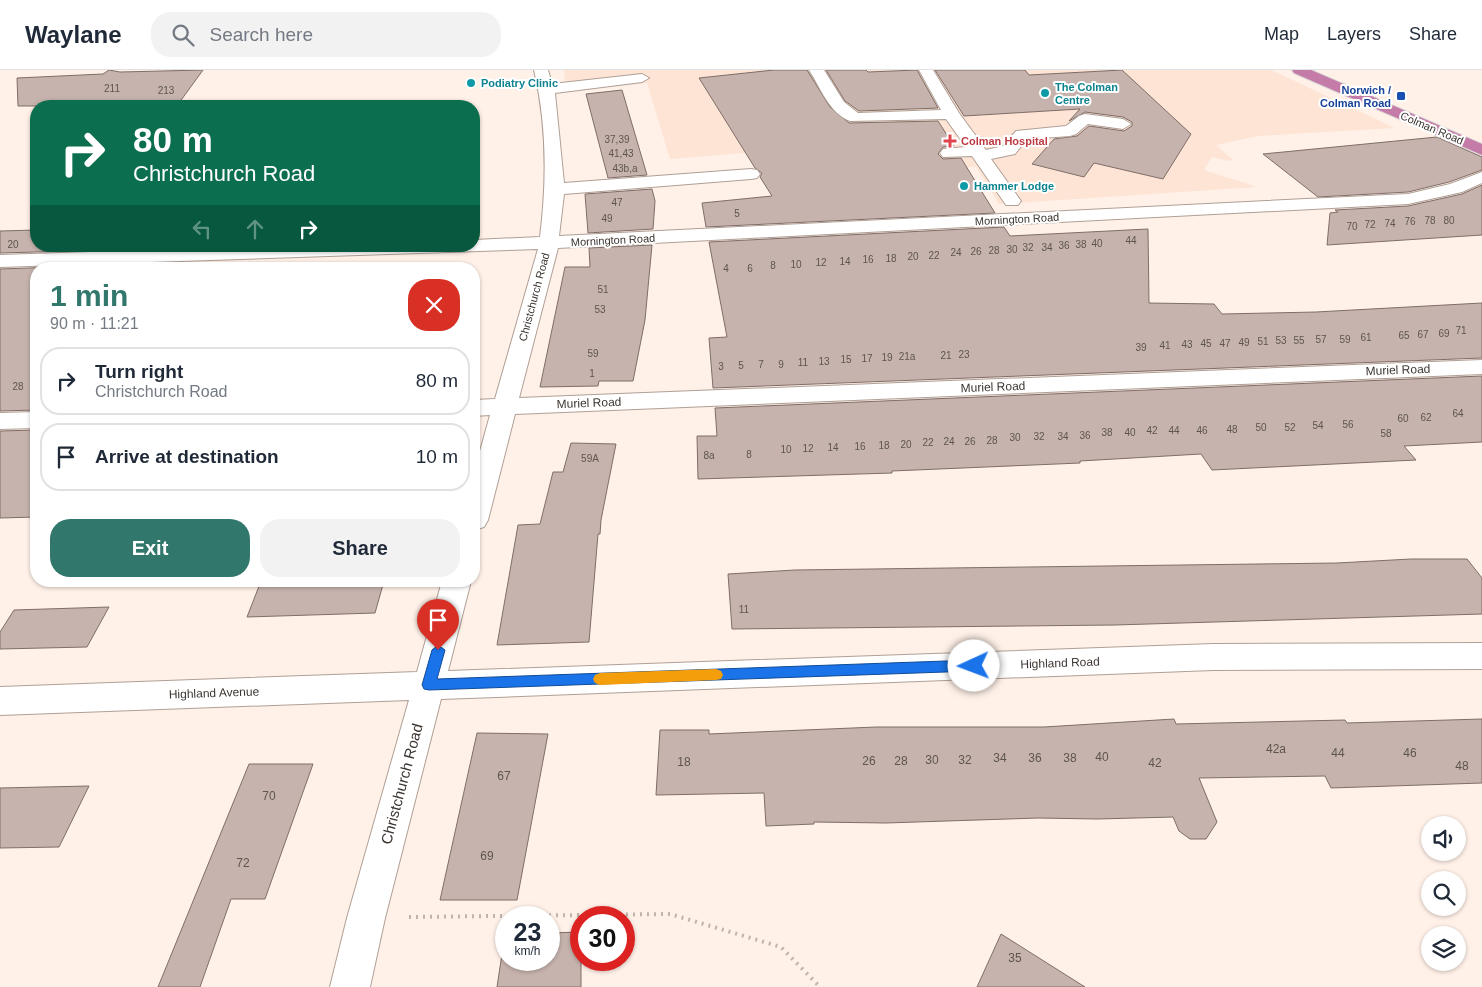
<!DOCTYPE html>
<meta charset="utf-8">
<style>
body{margin:0;font-family:Helvetica,sans-serif;background:#f2f2f3;color:#1f2937;height:100vh;display:flex;flex-direction:column;font-size:19px;white-space:nowrap}
*{box-sizing:border-box;margin:0}
p{font-size:16px;color:#747a83}
.icon{flex:none;width:28px;height:28px;fill:none;stroke:currentColor;stroke-width:2;stroke-linecap:round;stroke-linejoin:round}
.map{position:relative;flex:1;overflow:hidden}
.drawer{position:absolute;left:30px;top:192px;width:450px;height:325px;display:flex;flex-direction:column;background:#fff;border-radius:20px;box-shadow:0 1px 4px #0004}
.drawer>*{flex:none}
.top-card{position:absolute;left:30px;top:30px;width:450px;height:152px;border-radius:20px;box-shadow:0 1px 4px #0004;background:#0b6e4f;color:#fff;overflow:hidden}
.controls{position:absolute;left:1421px;top:746px;display:grid;gap:10px}
.controls a{display:grid;place-items:center;width:45px;height:45px;border-radius:50%;background:#fff;box-shadow:0 1px 4px #0004;font-size:25px}
.speed{position:absolute;left:495px;top:836px;display:flex;gap:10px;font-size:25px;font-weight:700;text-align:center}
.speed>*{display:grid;place-content:center;width:65px;height:65px;border-radius:50%;background:#fff;box-shadow:0 1px 4px #0004;line-height:1}
.speed small{font-size:12px;font-weight:400}
.speed .limit{border:8px solid #d22;background:#fff;color:#111}
.pin{position:absolute;display:grid;place-items:center;width:42px;height:42px;color:#fff;margin:-51px -21px;border-radius:50% 50% 50% 0;rotate:-45deg;box-shadow:0 0 5px #0007}
.pin .icon{rotate:45deg}
.me{position:absolute;width:55px;margin:-28px;rotate:268deg;stroke-linejoin:round;filter:drop-shadow(0 0 4px #0008)}
.turn{display:flex;align-items:center;gap:18px;height:105px;padding:0 20px;font-size:22px}
.turn .icon{width:65px;height:65px;stroke-width:2.5}
.turn b{display:block;font-size:35px;line-height:42px}
.lanes{display:flex;align-items:center;height:48px;padding:0 20px;background:#0003;justify-content:center;gap:25px;direction:ltr}
.lanes .off{opacity:.35}
.round{display:grid;place-items:center;flex:none;width:52px;height:52px;border-radius:20px;background:#f2f2f3}
.headline{display:flex;align-items:center;justify-content:space-between;height:85px;padding:0 20px}
h1{font-size:30px;font-weight:600;line-height:38px;color:#32776c}
.primary-button{display:flex;gap:10px;margin-top:auto;padding:10px 20px}
.primary-button a{flex:1;height:58px;border-radius:20px;background:#32776c;color:#fff;font-size:20px;font-weight:600;line-height:58px;text-align:center}
.primary-button a+a{background:#f2f2f3;color:#1f2937}
ul{padding:0;list-style:none}
li{display:flex;align-items:center;gap:15px;height:68px;margin:0 10px 8px;padding:0 10px;border:2px solid #e0e1e3;border-radius:20px}
li div{flex:1}
li b{display:block;font-size:19px}
li em{font-style:normal}
header{display:flex;align-items:center;gap:30px;box-sizing:border-box;height:70px;padding:0 25px;background:#fff;border-bottom:1px solid #e0e1e3}
header strong{font-size:24px}
nav{display:flex;gap:28px;margin-inline-start:auto;font-size:18px}
.search{width:350px;height:45px;background:#f2f2f3;display:flex;align-items:center;gap:12px;box-sizing:border-box;padding:0 18px;border-radius:20px;color:#747a83;font-size:19px}
.map>svg:first-child{display:block}
</style>
<header>
<strong>Waylane</strong>
<div class="search"><svg class="icon" aria-label="search" viewBox="0 0 24 24"><circle cx="10" cy="10" r="6"/><path d="M15 15l6 6"/></svg>Search here</div>
<nav><a>Map</a><a>Layers</a><a>Share</a></nav>
</header>
<div class="map">
<svg width="1482" height="917" viewBox="0 0 1482 917">
<rect width="100%" height="100%" fill="#fff1e8"/>
<!-- built -->
<path fill="#fde4d5" d="M564 0H1271L1395 58 1258 66 1216 75 1233 90 1229 91 1212 87 1204 100 1257 117 999 134 976 97 910 99 766 81 670 89 647 13 566 21Z"/>
<!-- building -->
<path fill="#c6b3ad" stroke="#7f6d67" d="M109 0 120 2 203 0 179 33 121 36H18L17 8 103 4Z
M774 0H807L830 37 849 53 938 51 954 76 943 77 938 84 943 89 961 88 995 143 706 157 702 133 772 126 760 107 762 103 755 98 699 8Z
M826 0H866L868 2 917 0 938 38 859 41 845 31Z
M935 0H1025L1029 5 1122 0 1191 64 1163 109 1094 93 1084 107 1032 94 1054 69 1077 66 1089 56 1124 61 1132 56V52L1123 47 1085 42 1069 51 1080 39 964 46Z
M622 20 647 105 608 108 586 24Z
M1437 67 1482 87V100L1449 112 1408 122 1318 127 1263 84Z
M1482 115V165L1327 175 1330 143 1338 142 1335 140 1408 136 1462 124Z
M652 119 655 131 653 159 588 163 585 124Z
M1004 157 1010 166 1148 159 1149 233 1214 234 1222 244 1316 242 1482 233V288L713 318 709 268 727 267 709 172Z
M36 160V176H76L72 181 0 183V161Z
M652 175 645 250 633 311H599L598 316 540 317 565 197H590L589 178Z
M58 197 36 199V340L0 341V199Z
M1482 306V372L1404 376 1416 390 1212 400 1201 384 1080 391V393L892 401V403L698 409 697 366H717L715 338Z
M36 360V447L0 448V361Z
M571 373 616 374 601 450 600 464H598L589 572 497 575 518 455 540 454 553 402H563Z
M1411 489H1467L1482 508V544L1115 555 732 559 728 504 795 500 1337 493Z
M261 511H384L375 543 247 547Z
M109 537 87 577 0 579V562L14 540Z
M1174 649 1176 654 1345 650 1347 653 1482 649V713L1331 718 1325 706 1199 708 1217 752 1206 769H1190L1179 761 1173 747 1098 749 1038 748 886 753 814 752V754L766 756 764 723 656 725 660 660H709V664L876 657H1044Z
M477 663 548 664 517 830H440Z
M249 694H313L265 829H231L200 917H158Z
M89 716 59 777 0 778V718Z
M581 862V917H497L505 864 506 890H549V863Z
M1001 864 1085 917H977Z"/>
<g fill="none" stroke-linecap="round" stroke-linejoin="round">
<defs>
<path id="minor" d="M534 0H548L552 14 642 4 649 8 642 12 555 23 564 113 751 99 757 100 760 104 757 108 751 109 564 124 559 166 1408 124 1450 114 1482 102V113L1462 122 1408 134 558 178 519 328 1482 290V304L515 344 488 450 484 457 474 460V403L490 345 474 346V330L495 329 538 179 0 197V185L271 176H474V170L540 167C547 111 547 55 534 0Z
M809 0H824L844 32 858 43 941 40 919 0H933L959 43 986 80 1003 76 1016 61 1066 56 1079 46 1085 44 1123 49 1131 54 1123 59 1088 54 1076 64 1070 66 1027 69 1015 84 991 89 1021 131 1018 135H1006L972 86 943 87 940 83 943 79 966 77 946 49 850 51C829 43 821 18 809 0Z
M36 342V358L0 359V343Z
M442 511H471L448 601 1213 574 1482 573V599L1213 600 441 629 385 848 370 917H330L347 848 409 630 0 645V617L417 602Z"/>
<path id="highway" d="M1292 0H1311L1482 74V85L1294 3Z"/>
</defs>
<!-- minor casing -->
<use href="#minor" stroke="#b09f95" stroke-width="2"/>
<!-- highway casing -->
<use href="#highway" stroke="#d8d6d6" stroke-width="2"/>
<!-- path-far1 -->
<path stroke="#bfb3ac" stroke-width="2" stroke-dasharray="0.5 2.5" stroke-linecap="butt" d="M859 15 900 10
M846 97 871 76 867 74"/>
<!-- path -->
<path stroke="#bfb3ac" stroke-width="4" stroke-dasharray="2 5" stroke-linecap="butt" d="M409 847 670 844 781 877 820 917"/>
<!-- minor -->
<use href="#minor" fill="#fff" fill-rule="evenodd"/>
<!-- highway -->
<use href="#highway" fill="#c47ba8" fill-rule="evenodd"/>
</g>
<!-- route -->
<path fill="#1a73e8" stroke="#114b97" d="M438 575 445 580 437 609 974 590 980 596 974 601 429 620 424 619 422 615 432 580Z"/>
<!-- slow -->
<path fill="#f59e0b" d="M716 599 721 601 723 605 721 609 716 610 600 615 595 613 593 609 595 605 600 603Z"/>
<!-- markers -->
<g fill="#0f9aa8" stroke="#fff" stroke-width="2">
<circle cx="471" cy="13" r="5"/>
<circle cx="1045" cy="23" r="5"/>
<circle cx="964" cy="116" r="5"/>
</g>
<rect fill="#1a4fb4" stroke="#fff" stroke-width="2" x="1396" y="21" width="10" height="10" rx="2.5"/>
<path fill="#e0444e" stroke="#fff" stroke-width="2" d="M947.5 63.5h5v5h5v5h-5v5h-5v-5h-5v-5h5z"/>
<g text-anchor="middle" stroke-width="4" stroke-linejoin="round" paint-order="stroke">
<!-- number labels -->
<g font-size="10" fill="#5e544f">
<text x="112" y="22">211</text>
<text x="166" y="24">213</text>
<text x="617" y="73">37,39</text>
<text x="621" y="87">41,43</text>
<text x="625" y="102">43b,a</text>
<text x="617" y="136">47</text>
<text x="737" y="147">5</text>
<text x="607" y="152">49</text>
<text x="1430" y="154">78</text>
<text x="1449" y="154">80</text>
<text x="1410" y="155">76</text>
<text x="1390" y="157">74</text>
<text x="1370" y="158">72</text>
<text x="1352" y="160">70</text>
<text x="1131" y="174">44</text>
<text x="1097" y="177">40</text>
<text x="13" y="178">20</text>
<text x="1081" y="178">38</text>
<text x="1064" y="179">36</text>
<text x="1028" y="181">32</text>
<text x="1047" y="181">34</text>
<text x="1012" y="183">30</text>
<text x="994" y="184">28</text>
<text x="976" y="185">26</text>
<text x="956" y="186">24</text>
<text x="934" y="189">22</text>
<text x="913" y="190">20</text>
<text x="891" y="192">18</text>
<text x="868" y="193">16</text>
<text x="845" y="195">14</text>
<text x="821" y="196">12</text>
<text x="796" y="198">10</text>
<text x="773" y="199">8</text>
<text x="726" y="202">4</text>
<text x="750" y="202">6</text>
<text x="603" y="223">51</text>
<text x="600" y="243">53</text>
<text x="1461" y="264">71</text>
<text x="1444" y="267">69</text>
<text x="1423" y="268">67</text>
<text x="1404" y="269">65</text>
<text x="1366" y="271">61</text>
<text x="1321" y="273">57</text>
<text x="1345" y="273">59</text>
<text x="1281" y="274">53</text>
<text x="1299" y="274">55</text>
<text x="1263" y="275">51</text>
<text x="1244" y="276">49</text>
<text x="1206" y="277">45</text>
<text x="1225" y="277">47</text>
<text x="1187" y="278">43</text>
<text x="1165" y="279">41</text>
<text x="1141" y="281">39</text>
<text x="593" y="287">59</text>
<text x="964" y="288">23</text>
<text x="946" y="289">21</text>
<text x="907" y="290">21a</text>
<text x="887" y="291">19</text>
<text x="867" y="292">17</text>
<text x="846" y="293">15</text>
<text x="824" y="295">13</text>
<text x="803" y="296">11</text>
<text x="761" y="298">7</text>
<text x="781" y="298">9</text>
<text x="741" y="299">5</text>
<text x="721" y="300">3</text>
<text x="592" y="307">1</text>
<text x="18" y="320">28</text>
<text x="1458" y="347">64</text>
<text x="1426" y="351">62</text>
<text x="1403" y="352">60</text>
<text x="1348" y="358">56</text>
<text x="1318" y="359">54</text>
<text x="1261" y="361">50</text>
<text x="1290" y="361">52</text>
<text x="1232" y="363">48</text>
<text x="1152" y="364">42</text>
<text x="1174" y="364">44</text>
<text x="1202" y="364">46</text>
<text x="1107" y="366">38</text>
<text x="1130" y="366">40</text>
<text x="1386" y="367">58</text>
<text x="1085" y="369">36</text>
<text x="1039" y="370">32</text>
<text x="1063" y="370">34</text>
<text x="1015" y="371">30</text>
<text x="992" y="374">28</text>
<text x="949" y="375">24</text>
<text x="970" y="375">26</text>
<text x="928" y="376">22</text>
<text x="906" y="378">20</text>
<text x="884" y="379">18</text>
<text x="860" y="380">16</text>
<text x="833" y="381">14</text>
<text x="808" y="382">12</text>
<text x="786" y="383">10</text>
<text x="749" y="388">8</text>
<text x="709" y="389">8a</text>
<text x="590" y="392">59A</text>
<text x="744" y="543">11</text>
</g>
<!-- far-culture labels -->
<g font-size="11" font-weight="bold" fill="#0d838f" stroke="#fff" text-anchor="start">
<text x="481" y="17">Podiatry Clinic</text>
<text x="1055" y="21">The Colman<tspan x="1055" dy="13">Centre</tspan></text>
<text x="974" y="120">Hammer Lodge</text>
</g>
<!-- far-transit labels -->
<g font-size="11" font-weight="bold" fill="#164399" stroke="#fff" text-anchor="end">
<text x="1391" y="24">Norwich /<tspan x="1391" dy="13">Colman Road</tspan></text>
</g>
<!-- far-street labels -->
<g font-size="11" fill="#3b3430" stroke="#fff">
<text transform="translate(1432 58) rotate(23)" y="4">Colman Road</text>
<text transform="translate(1017 149) rotate(-3)" y="4">Mornington Road</text>
<text transform="translate(613 170) rotate(-3)" y="4">Mornington Road</text>
<text transform="translate(534 227) rotate(-75)" y="4">Christchurch Road</text>
</g>
<!-- far-health labels -->
<g font-size="11" font-weight="bold" fill="#be3a42" stroke="#fff" text-anchor="start">
<text x="961" y="75">Colman Hospital</text>
</g>
<!-- street labels -->
<g font-size="12" fill="#3b3430" stroke="#fff">
<text transform="translate(1398 300) rotate(-2)" y="4">Muriel Road</text>
<text transform="translate(993 317) rotate(-2)" y="4">Muriel Road</text>
<text transform="translate(589 333) rotate(-2)" y="4">Muriel Road</text>
<text transform="translate(1060 593) rotate(-2)" y="4">Highland Road</text>
<text transform="translate(214 623) rotate(-2)" y="4">Highland Avenue</text>
</g>
<!-- near-number labels -->
<g font-size="12" fill="#5e544f">
<text x="1276" y="683">42a</text>
<text x="1338" y="687">44</text>
<text x="1410" y="687">46</text>
<text x="1102" y="691">40</text>
<text x="1000" y="692">34</text>
<text x="1035" y="692">36</text>
<text x="1070" y="692">38</text>
<text x="932" y="694">30</text>
<text x="965" y="694">32</text>
<text x="869" y="695">26</text>
<text x="901" y="695">28</text>
<text x="684" y="696">18</text>
<text x="1155" y="697">42</text>
<text x="1462" y="700">48</text>
<text x="504" y="710">67</text>
<text x="269" y="730">70</text>
<text x="487" y="790">69</text>
<text x="243" y="797">72</text>
<text x="1015" y="892">35</text>
</g>
<!-- near-street labels -->
<g font-size="15" fill="#3b3430" stroke="#fff">
<text transform="translate(402 714) rotate(-75)" y="5">Christchurch Road</text>
</g>
</g>
</svg>
<div class="controls">
<a><svg class="icon" aria-label="sound" viewBox="0 0 24 24"><path d="M4 9h4l5-4v14l-5-4H4zM17 9q2 3 0 6"/></svg></a>
<a><svg class="icon" aria-label="search" viewBox="0 0 24 24"><circle cx="10" cy="10" r="6"/><path d="M15 15l6 6"/></svg></a>
<a><svg class="icon" aria-label="layers" viewBox="0 0 24 24"><path d="M12 4l9 5-9 5-9-5zM3 14l9 5 9-5"/></svg></a>
</div>
<div class="speed"><div>23<small>km/h</small></div><div class="limit">30</div></div>
<div class="pin" style="left:438px;top:580px;background:#d93025"><svg class="icon" aria-label="arrive" viewBox="0 0 24 24"><path d="M6 21V4h12l-3 4 3 4H6"/></svg></div>
<svg class="me" style="left:974px;top:596px" viewBox="-20 -20 40 40"><circle r="19" fill="#fff"/><path d="M0-13L10 11 0 6-10 11z" fill="#1a73e8"/></svg>
<div class="top-card">
<div class="turn"><svg class="icon" aria-label="right" viewBox="0 0 24 24"><path d="M7 20v-9h11M14 6l5 5-5 5"/></svg><div><b>80 m</b>Christchurch Road</div></div>
<div class="lanes"><svg class="icon off" aria-label="left" viewBox="0 0 24 24"><path d="M17 20v-9H6M10 6l-5 5 5 5"/></svg><svg class="icon off" aria-label="ahead" viewBox="0 0 24 24"><path d="M12 20V5M6 11l6-6 6 6"/></svg><svg class="icon" aria-label="right" viewBox="0 0 24 24"><path d="M7 20v-9h11M14 6l5 5-5 5"/></svg></div>
</div>
<section class="drawer">
<div class="headline"><div><h1>1 min</h1><p>90 m · 11:21</p></div><a class="round" style="background:#d93025;color:#fff"><svg class="icon" aria-label="close" viewBox="0 0 24 24"><path d="M6 6l12 12M18 6L6 18"/></svg></a></div>
<ul>
<li><svg class="icon" aria-label="right" viewBox="0 0 24 24"><path d="M7 20v-9h11M14 6l5 5-5 5"/></svg><div><b>Turn right</b><p>Christchurch Road</p></div><em>80 m</em></li>
<li><svg class="icon" aria-label="arrive" viewBox="0 0 24 24"><path d="M6 21V4h12l-3 4 3 4H6"/></svg><div><b>Arrive at destination</b></div><em>10 m</em></li>
</ul>
<div class="primary-button"><a>Exit</a><a>Share</a></div>
</section>
</div>
